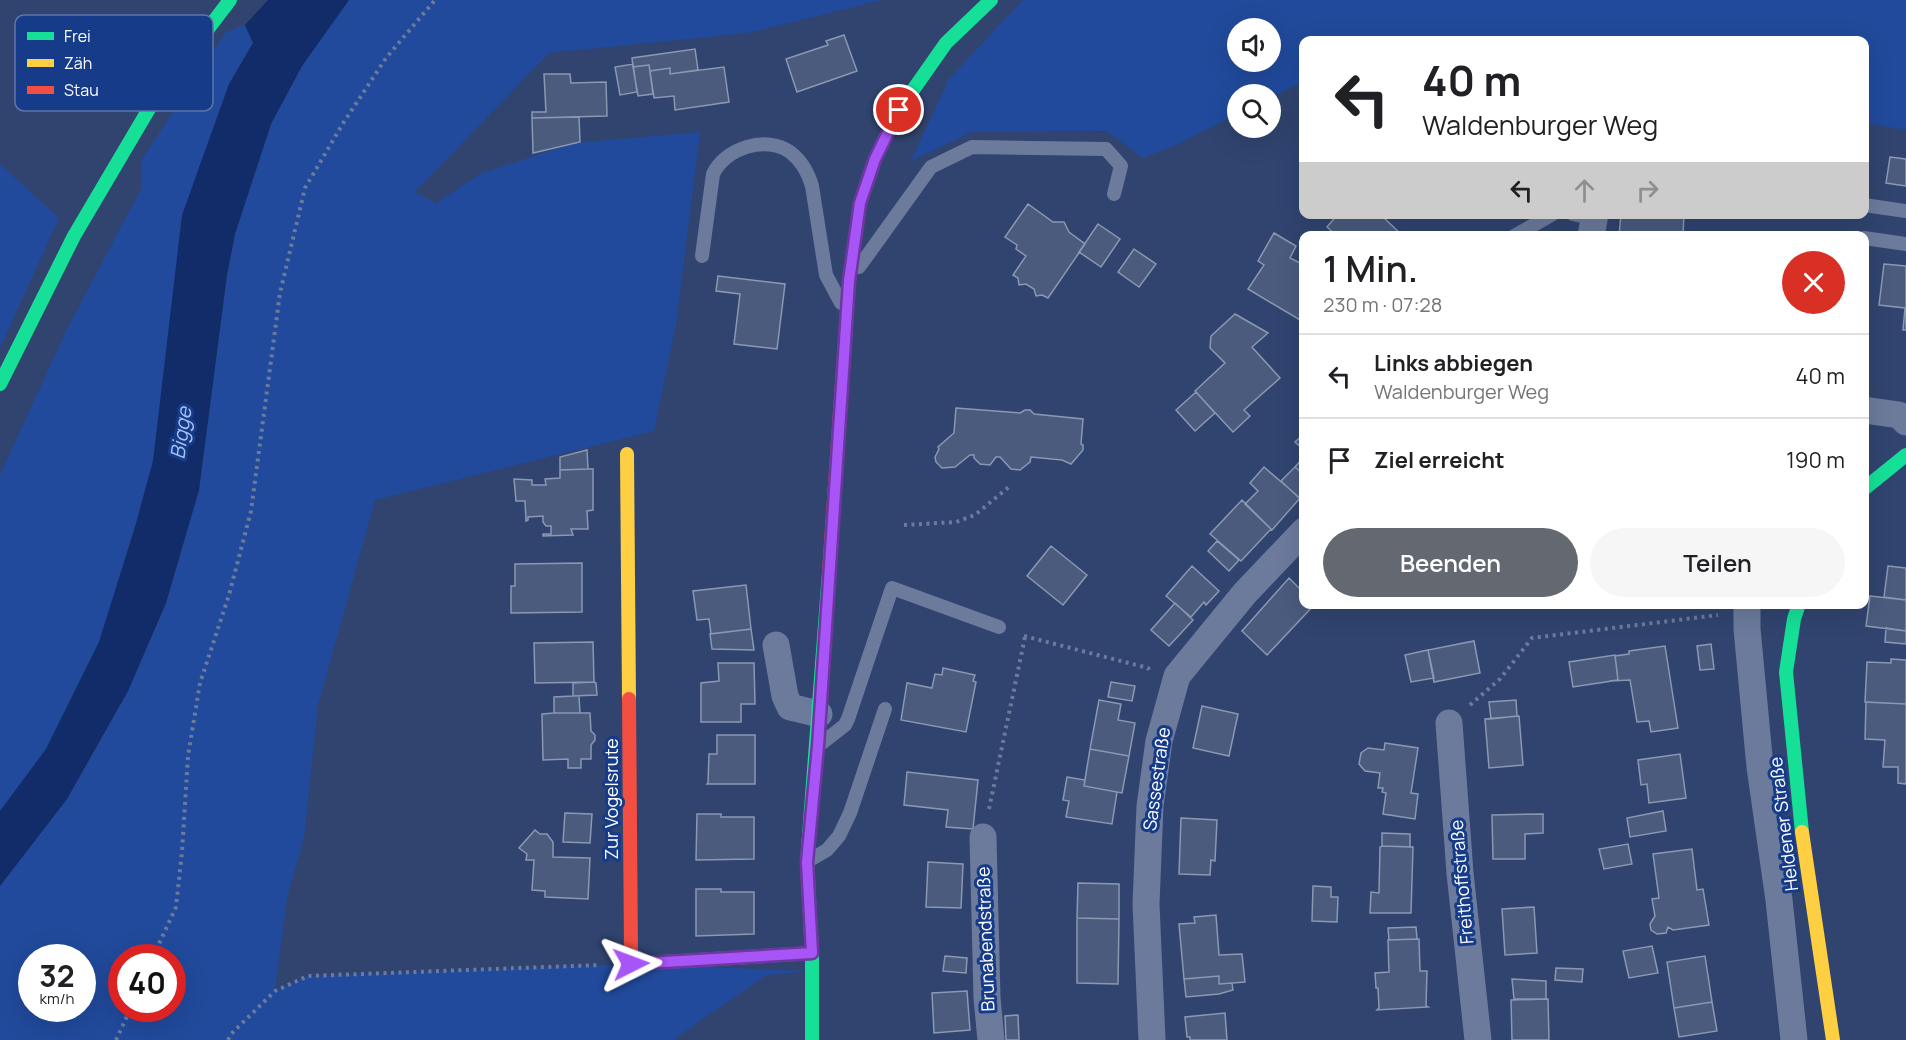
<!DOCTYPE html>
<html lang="de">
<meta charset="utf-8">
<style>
body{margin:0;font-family:Manrope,sans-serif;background:#f6f6f6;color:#202124;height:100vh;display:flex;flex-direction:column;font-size:22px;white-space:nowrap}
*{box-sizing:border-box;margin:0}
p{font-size:20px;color:#757577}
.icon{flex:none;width:33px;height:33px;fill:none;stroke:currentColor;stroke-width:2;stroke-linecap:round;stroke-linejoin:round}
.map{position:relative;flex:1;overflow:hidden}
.details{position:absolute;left:1299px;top:231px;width:570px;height:378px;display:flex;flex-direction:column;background:#fff;border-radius:12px;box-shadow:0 6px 24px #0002}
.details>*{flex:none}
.guide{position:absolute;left:1299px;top:36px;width:570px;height:183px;border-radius:12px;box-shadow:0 6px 24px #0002;background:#fff;color:#202124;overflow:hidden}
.fabs{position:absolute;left:1227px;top:18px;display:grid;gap:12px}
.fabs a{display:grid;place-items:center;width:54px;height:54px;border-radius:50%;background:#fff;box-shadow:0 6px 24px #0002;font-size:30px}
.speed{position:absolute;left:18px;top:944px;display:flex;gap:12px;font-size:30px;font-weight:700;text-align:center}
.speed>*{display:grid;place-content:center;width:78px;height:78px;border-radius:50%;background:#fff;box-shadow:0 6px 24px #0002;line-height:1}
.speed small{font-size:15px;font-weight:400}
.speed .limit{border:9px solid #d22;background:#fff;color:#111}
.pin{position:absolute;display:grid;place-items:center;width:51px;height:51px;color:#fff;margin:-26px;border:3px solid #fff;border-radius:50%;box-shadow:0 2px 6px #0007}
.me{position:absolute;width:66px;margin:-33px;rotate:87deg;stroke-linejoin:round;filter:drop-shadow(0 0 4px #0008)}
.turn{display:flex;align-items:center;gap:21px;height:126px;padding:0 24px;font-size:27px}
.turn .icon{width:78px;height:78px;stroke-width:2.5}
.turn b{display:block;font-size:42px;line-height:51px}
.lanes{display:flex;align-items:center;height:57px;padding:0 24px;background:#0003;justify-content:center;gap:30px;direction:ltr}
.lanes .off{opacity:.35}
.round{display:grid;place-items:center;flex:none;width:63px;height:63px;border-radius:32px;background:#f6f6f6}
.summary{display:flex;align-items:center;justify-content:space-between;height:102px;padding:0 24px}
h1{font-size:36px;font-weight:600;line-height:45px}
.button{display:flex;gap:12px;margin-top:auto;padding:12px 24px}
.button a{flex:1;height:69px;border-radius:36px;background:#646870;color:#fff;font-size:24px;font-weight:600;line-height:69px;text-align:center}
.button a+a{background:#f6f6f6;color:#202124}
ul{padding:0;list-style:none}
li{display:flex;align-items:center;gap:18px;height:84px;padding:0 24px;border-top:2px solid #e0e0e0}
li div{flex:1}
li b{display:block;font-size:22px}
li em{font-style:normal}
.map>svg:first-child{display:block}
</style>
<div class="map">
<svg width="1906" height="1040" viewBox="0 0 1906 1040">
<rect width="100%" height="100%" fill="#30446f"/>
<!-- green -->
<path fill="#214a9c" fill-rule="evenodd" d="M349 0H882L748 33 549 53 415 192 436 203 482 173 575 143 700 132 676 324 654 431 375 500 318 705 304 838 287 898 275 990 308 976 631 964 812 971 766 975 673 1040H0V886L67 799 128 691 166 603 199 490 227 275 235 234 271 124 302 66ZM32 957H82V1008H32ZM122 957H172V1008H122Z
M1023 0H1906V130L1865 123 1864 40H1304L1303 82 1271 97 1270 94H1238L1237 114 1176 145 1143 158 1107 131 972 132 911 161 949 79ZM1238 28H1270V62H1238Z
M245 25 253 43 229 84 153 461 135 527 99 642 46 749 0 811V475L67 329 141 189 142 159 226 32Z
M0 164 59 218 0 348Z"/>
<!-- water -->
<path fill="#112c68" d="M268 0H349L302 66 271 124 235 234 227 275 199 490 166 603 128 691 67 799 0 886V811L46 749 99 642 135 527 153 461 182 215 229 84 253 43 245 25Z"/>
<!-- building -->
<path fill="#4a5b7e" stroke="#8b98b2" stroke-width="1.5" d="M844 35 857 71 797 92 786 59 828 45 826 41Z
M695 49 698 70 670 74V68L650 71 649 65 633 67 632 58Z
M633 64 637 92 620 95 615 67Z
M649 65 653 94 638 96 633 67Z
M724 67 729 102 675 110 674 96 654 98 650 71 670 68V74Z
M544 74H570L571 83 606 82 607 116 532 118V112H546Z
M579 117 580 142 533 153 532 118Z
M1890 157 1906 159V186L1886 183Z
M1028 204 1053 222H1064L1069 232 1085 244 1048 298 1042 295 1036 296 1034 289 1026 284 1019 285 1018 278 1013 275 1026 256 1016 249 1017 245 1005 237Z
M1338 214H1386L1383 217 1403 236H1352L1349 233 1346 236H1337L1327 227Z
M1621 214H1684L1683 236H1619Z
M1098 224 1120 239 1101 267 1079 252Z
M1274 233 1296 246 1290 258 1304 265V315L1300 320 1248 289 1264 265 1258 261Z
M1134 249 1156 264 1139 287 1118 272Z
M1884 264 1906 266V330H1903L1905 308 1879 305Z
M718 276 785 284 777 349 734 344 740 294 716 291Z
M1235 314 1268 333 1252 347 1280 378 1244 410 1250 416 1233 432 1195 391 1225 363 1210 348 1211 336Z
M1196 392 1215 413 1195 431 1176 410Z
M956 408 1020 413 1025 410H1030L1034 414 1083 419 1081 444 1083 445V450L1071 464 1062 460 1031 457 1030 462 1020 470 1011 469 1000 457H996L990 465 980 464 974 458V455H970L955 467 942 468 936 462 935 457 939 449 938 447 954 433Z
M1304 434V450L1295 442Z
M587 450 588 469 560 470V457Z
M1304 457V475L1295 467Z
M1264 467 1300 498 1272 530 1245 504 1258 491 1250 483Z
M1295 467 1304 475V493L1299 498 1281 481Z
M588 469H593V510L587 511 588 529H571L573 535 543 536V534H551V526H546L543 522V516L528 517V520L526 521 525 501H516L514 479 532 480V485H546L545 479 560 478V470Z
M1242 500 1271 529 1241 561 1210 534Z
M1217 541 1239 560 1229 571 1208 551Z
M1051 546 1087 575 1063 605 1027 576Z
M582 563V612L511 613V586H515V564Z
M1192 566 1219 591 1206 605 1204 602 1191 617 1166 596Z
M1888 566 1906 568V600L1884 597Z
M1289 578 1304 593V604H1315L1267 655 1242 631Z
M746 585 751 629 711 634 709 619 697 620 693 591Z
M1870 596 1906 600V631L1866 626Z
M1175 603 1193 620 1169 646 1151 630Z
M1886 628 1906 631V644L1885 642Z
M751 629 754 650 712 649 710 634Z
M1474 641 1480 673 1434 682 1428 650Z
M593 642 594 682 535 683 534 643Z
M1711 644 1714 669 1700 670 1697 646Z
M1665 646 1678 728 1651 732 1649 721 1637 722 1630 680 1610 681 1618 680 1615 656 1629 654V651Z
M1428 650 1434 678 1411 682 1405 655Z
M1615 655 1618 680 1573 687 1569 662Z
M1891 659 1906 660V704L1865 702 1867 662 1891 663Z
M718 663H754L755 704H741V722H701V683L719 681Z
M943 668 975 675 973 681 976 682 966 732 901 720 907 683 932 688 935 674 942 675Z
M594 682 596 683 597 695 573 696V683Z
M1111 682 1135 686 1132 701 1108 697Z
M573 696H579L580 713H554V697Z
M1099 700 1121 704 1118 720 1135 723 1129 756 1090 749Z
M1516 700 1517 716 1491 719 1489 702Z
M1866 702 1906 704V784L1898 783V767H1883L1885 740 1865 739Z
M1202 706 1238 714 1229 756 1193 748Z
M554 713H590L591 731 595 735V740L591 745V759H581V768H568V759L543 760 542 714Z
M1519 716 1523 765 1489 768 1485 719Z
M717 735H755V784H707L708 783 709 754H717Z
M1385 743 1418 748 1411 793 1418 794 1415 819 1383 814 1386 793 1382 792 1383 788H1378L1380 773 1365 771 1359 764 1361 753 1368 748 1384 750Z
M1090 749 1129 756 1122 793 1084 786Z
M1680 754 1686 798 1649 803 1647 784 1641 785 1638 760Z
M907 772 978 780 973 829 946 827 948 810 904 805Z
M1067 777 1085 780 1084 786 1117 792 1112 824 1066 817 1069 801 1063 800Z
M1663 811 1666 831 1630 837 1627 818Z
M565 813 592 814 590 843 563 842Z
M697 814H721V817H754V859L696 860Z
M1543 814V833L1525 834V859H1493L1492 815Z
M1181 818 1217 820 1215 861 1211 860 1210 875 1179 874Z
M535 830 540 834H547L553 842V857L590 858 588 899 545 897V891L532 890 534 860H526L527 854 519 848Z
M1382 833 1410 834V847L1382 846Z
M1628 844 1632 864 1604 869 1599 849Z
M1382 846 1413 847 1411 913H1370L1371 892 1379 893 1380 847Z
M1692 849 1697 890 1703 889 1709 925 1673 930 1668 927 1666 933 1657 934 1651 930 1650 924 1655 916 1652 899 1659 898 1653 854Z
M928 862 963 864 961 908 926 907Z
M1078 883 1119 884V919L1077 918Z
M1313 886 1331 887V897H1338L1337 922 1312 921Z
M696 889H721V892H754V934L696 936Z
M1534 907 1537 953 1505 955 1502 909Z
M1216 915 1219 955 1242 954 1245 982 1219 984V976L1184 979 1179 924 1195 923 1194 917Z
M1077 918 1119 919 1118 984 1077 983Z
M1416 927 1417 939 1389 940 1388 928Z
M1419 939 1420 971H1427L1426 1006 1428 1007 1377 1010 1379 1008 1378 988H1376L1375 973 1389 972 1388 940Z
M1652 946 1658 973 1629 978 1623 951Z
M945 956 967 958 966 973 943 971Z
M1705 956 1712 1002 1674 1008 1667 962Z
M1556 968 1583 969 1582 982 1555 980Z
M1219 976V984L1232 983 1233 990 1219 994 1186 997 1184 979Z
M1512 979 1546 981V999H1514Z
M967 991 970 1030 934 1033 932 993Z
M1548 999 1549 1040H1512L1511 1000Z
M1712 1002 1717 1031 1679 1037 1674 1008Z
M1225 1013 1227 1040H1190V1037H1187L1185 1017Z
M1018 1015 1019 1040H1006L1005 1016Z"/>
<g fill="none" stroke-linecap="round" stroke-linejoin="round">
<!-- path -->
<path stroke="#6c7b9c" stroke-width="4" stroke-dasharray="3 4.5" stroke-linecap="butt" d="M904 525 956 522 975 515 1010 486
M1024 636 1148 668 1149 670
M1470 705 1500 679 1532 638 1718 615
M989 809 1025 637
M153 957 176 907 182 852 188 756 200 683 229 595 251 511 280 293 305 188 342 125 386 58 435 0
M116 1040 131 1008
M228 1040 231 1034 275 991 308 976 600 965"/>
<!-- lane -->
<path stroke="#6c7b9c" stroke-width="14" d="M1864 205 1906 211
M1573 214 1594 219
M1514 236 1553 214
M1864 238 1906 244
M702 256 713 174C725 148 766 135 790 152 802 161 808 172 812 186L826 275 841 303
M859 267 931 167 972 147 1106 149 1121 166 1114 194
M822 743 845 725 848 719 892 588 999 627
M808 861 827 850 839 836 850 813 885 709"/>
<!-- street -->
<path stroke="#6c7b9c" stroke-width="27" d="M1591 236 1595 214
M1864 410 1899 415 1906 422
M1747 604V629L1760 767 1779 900 1794 1040
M776 645 785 696 790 707 819 714
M1449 723 1460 873 1478 1040
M983 837 987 998 991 1040
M1152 1040 1146 904 1150 806 1159 741 1177 676 1245 593 1304 531"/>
<!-- fast -->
<path stroke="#16e098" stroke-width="14" d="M899 110 946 43 991 0
M0 384 74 236 156 97 230 0
M1864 489 1906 455
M1799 604 1794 619 1786 672 1802 832
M631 951V964L812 953
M812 1040V953L807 862 829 572"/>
<!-- slow -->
<path stroke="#ffcf43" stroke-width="14" d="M627 454 629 699
M1802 832 1833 1040"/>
<!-- jam -->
<path stroke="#f24e42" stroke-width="14" d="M829 572 849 281 860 203 875 159 899 110
M629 699 631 951"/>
</g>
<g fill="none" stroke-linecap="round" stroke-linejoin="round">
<defs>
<path id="route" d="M631 964 812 953 807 862 818 746 849 281 860 203 875 159 899 110"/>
</defs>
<!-- route casing -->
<use href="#route" stroke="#6d37a1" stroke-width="15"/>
<!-- route -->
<use href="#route" stroke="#a855f7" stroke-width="10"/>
</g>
<g text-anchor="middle" stroke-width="6" stroke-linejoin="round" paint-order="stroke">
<!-- street labels -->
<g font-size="18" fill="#fff" stroke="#163b89">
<text transform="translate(1157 779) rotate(-82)" y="6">Sassestraße</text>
<text transform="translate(612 799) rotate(-90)" y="6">Zur Vogelsrute</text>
<text transform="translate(1784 824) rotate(-97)" y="6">Heldener Straße</text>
<text transform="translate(1462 882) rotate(-95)" y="6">Freithoffstraße</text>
<text transform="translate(986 939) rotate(-92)" y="6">Brunabendstraße</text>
</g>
<!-- water labels -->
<g font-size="20" font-style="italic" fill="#aac4f6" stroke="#163b89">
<text transform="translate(181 433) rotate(-82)" y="7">Bigge</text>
</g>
</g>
<!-- legend -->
<rect x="15" y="15" width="198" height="96" rx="9" fill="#163b89" stroke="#5c76ac" stroke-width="1.5"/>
<rect x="27" y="32" width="27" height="8" fill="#16e098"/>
<rect x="27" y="59" width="27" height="8" fill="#ffcf43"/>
<rect x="27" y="86" width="27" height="8" fill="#f24e42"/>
<g font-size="16" fill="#fff">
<text x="64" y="42">Frei</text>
<text x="64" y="69">Zäh</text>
<text x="64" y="96">Stau</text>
</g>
</svg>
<div class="fabs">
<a><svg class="icon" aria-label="sound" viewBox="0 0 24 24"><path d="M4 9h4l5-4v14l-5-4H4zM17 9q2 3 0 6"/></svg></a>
<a><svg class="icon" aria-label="search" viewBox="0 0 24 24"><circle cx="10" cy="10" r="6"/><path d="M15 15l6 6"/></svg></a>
</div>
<div class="speed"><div>32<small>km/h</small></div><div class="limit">40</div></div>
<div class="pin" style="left:899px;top:110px;background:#d93025"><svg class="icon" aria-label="arrive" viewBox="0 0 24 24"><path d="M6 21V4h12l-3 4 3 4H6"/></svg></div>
<svg class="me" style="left:631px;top:964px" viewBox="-20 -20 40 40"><path d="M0-17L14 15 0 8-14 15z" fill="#a855f7" stroke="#fff" stroke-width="4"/></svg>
<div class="guide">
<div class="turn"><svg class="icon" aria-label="left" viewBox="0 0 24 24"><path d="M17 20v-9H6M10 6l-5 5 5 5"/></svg><div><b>40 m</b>Waldenburger Weg</div></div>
<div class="lanes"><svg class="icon" aria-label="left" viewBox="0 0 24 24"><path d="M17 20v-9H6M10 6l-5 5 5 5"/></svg><svg class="icon off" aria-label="ahead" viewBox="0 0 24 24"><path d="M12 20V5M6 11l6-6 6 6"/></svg><svg class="icon off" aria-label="right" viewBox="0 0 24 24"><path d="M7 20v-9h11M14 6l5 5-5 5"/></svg></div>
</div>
<section class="details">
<div class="summary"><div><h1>1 Min.</h1><p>230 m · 07:28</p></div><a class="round" style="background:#d93025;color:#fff"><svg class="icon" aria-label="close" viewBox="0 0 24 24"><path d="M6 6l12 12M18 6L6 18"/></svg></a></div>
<ul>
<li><svg class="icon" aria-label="left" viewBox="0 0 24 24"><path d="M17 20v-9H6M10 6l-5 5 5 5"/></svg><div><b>Links abbiegen</b><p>Waldenburger Weg</p></div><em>40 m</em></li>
<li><svg class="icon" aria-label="arrive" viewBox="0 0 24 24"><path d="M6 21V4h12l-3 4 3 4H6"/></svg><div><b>Ziel erreicht</b></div><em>190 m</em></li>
</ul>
<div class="button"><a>Beenden</a><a>Teilen</a></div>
</section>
</div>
